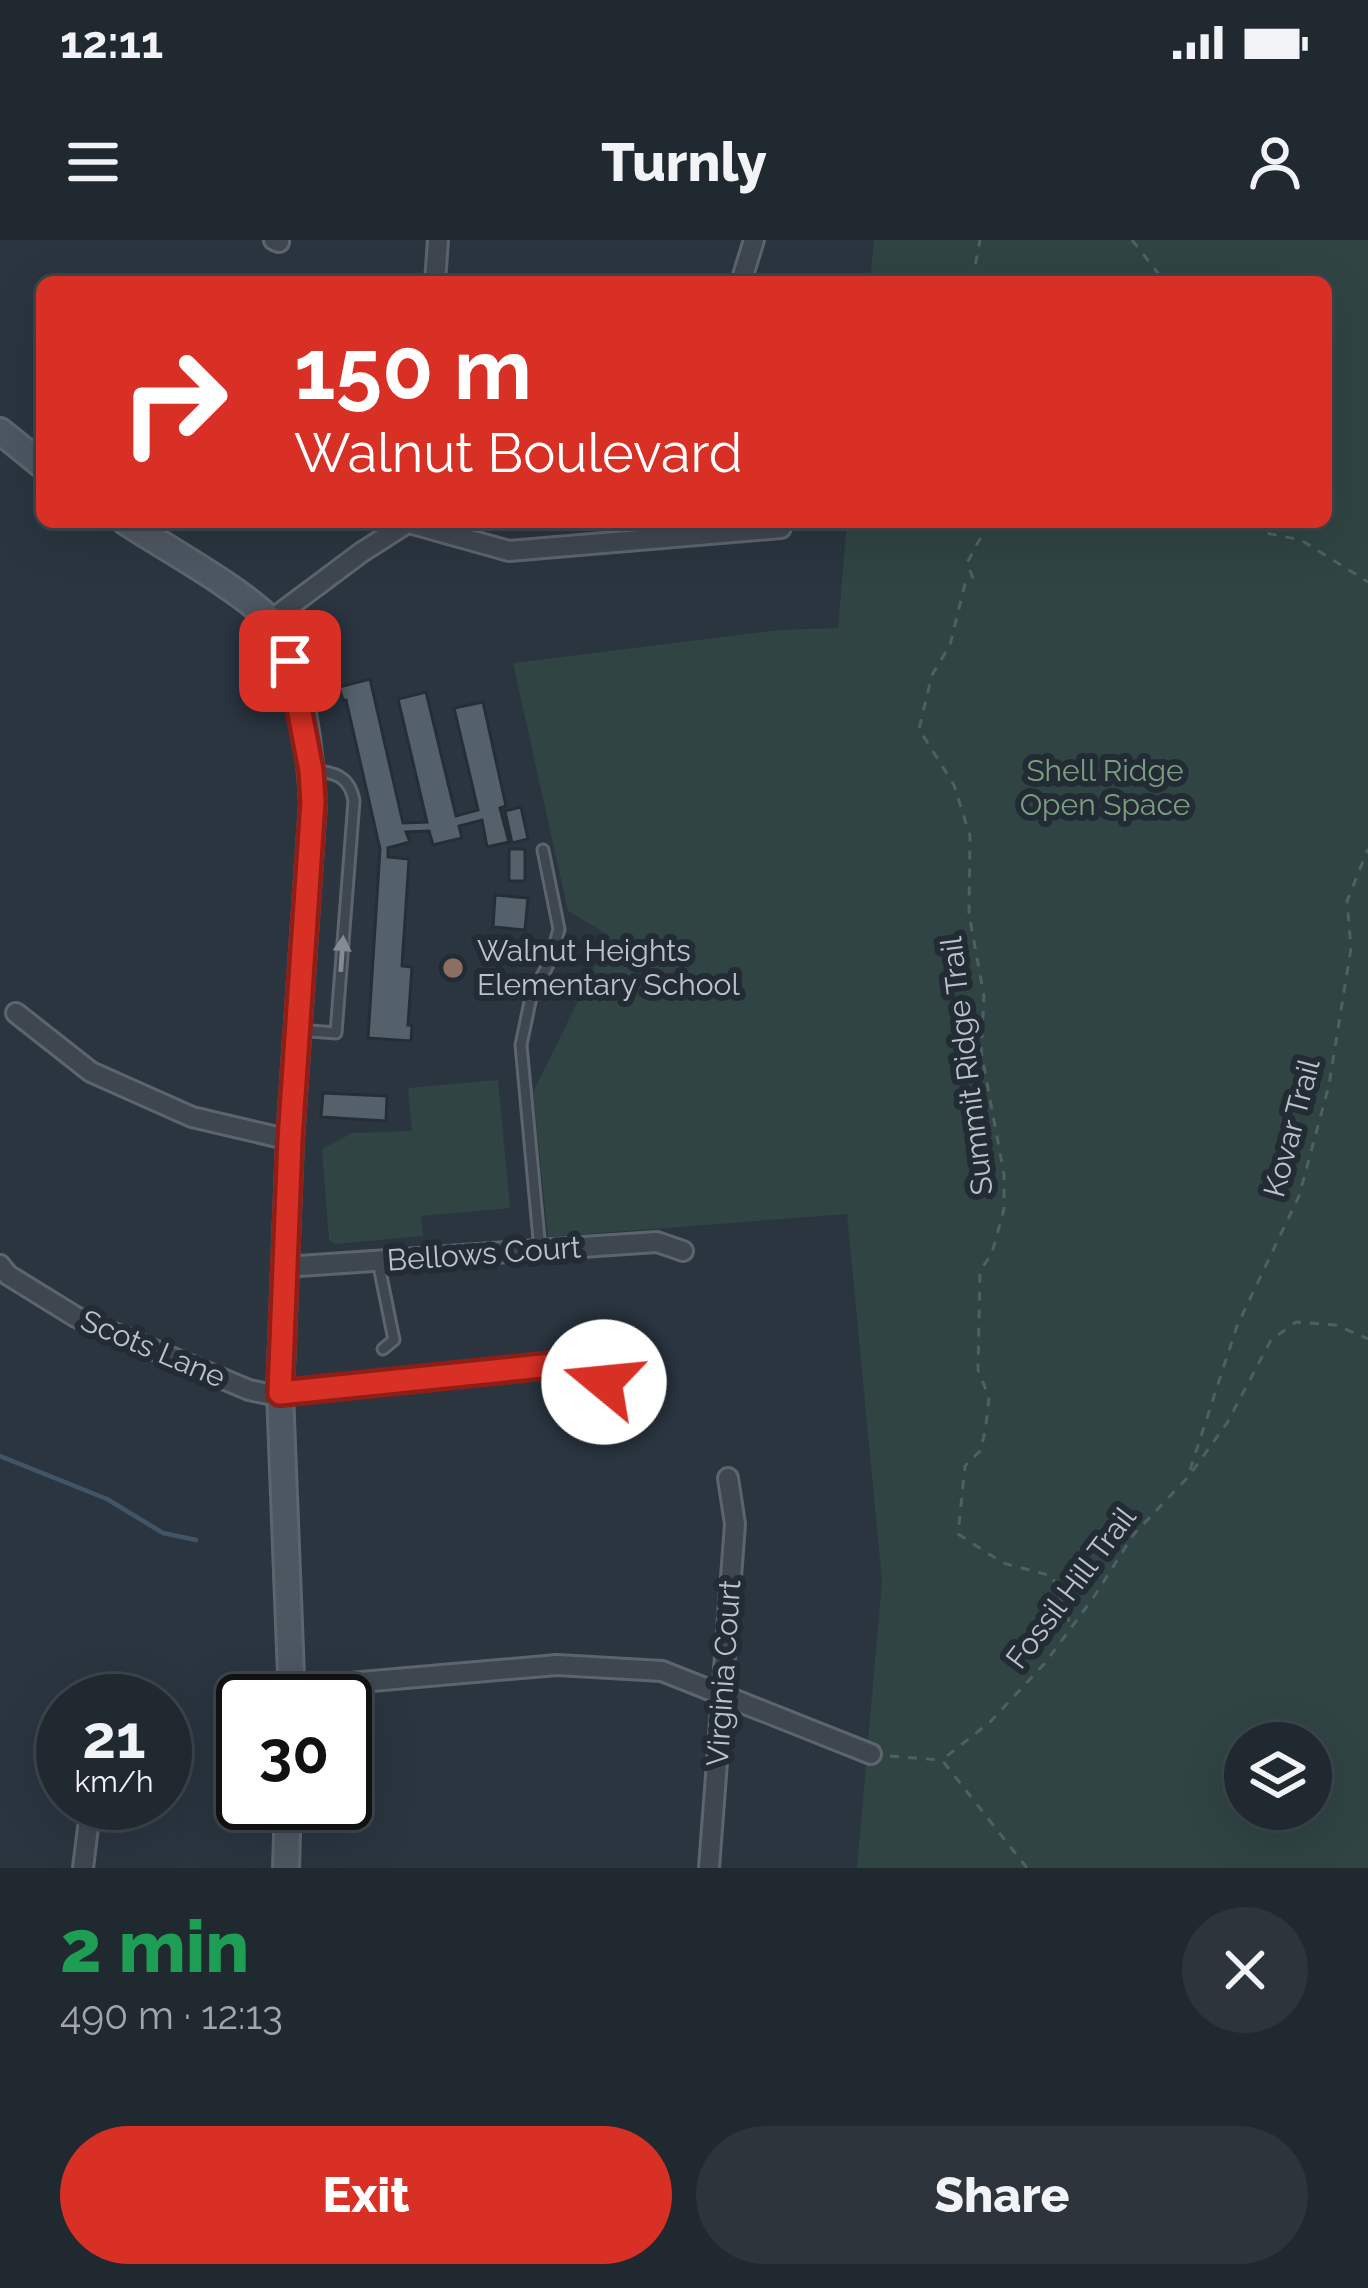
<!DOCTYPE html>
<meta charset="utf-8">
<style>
body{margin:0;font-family:Raleway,sans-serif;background:#2d343c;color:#f1f3f6;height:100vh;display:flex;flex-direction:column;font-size:45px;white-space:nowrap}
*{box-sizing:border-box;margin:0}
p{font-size:39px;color:#a2a6ab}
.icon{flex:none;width:66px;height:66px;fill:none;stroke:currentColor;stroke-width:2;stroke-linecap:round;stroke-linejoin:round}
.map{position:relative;height:1628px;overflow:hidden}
.side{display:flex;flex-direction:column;background:#202830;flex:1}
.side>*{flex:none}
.guide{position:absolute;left:36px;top:36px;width:1296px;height:252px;border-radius:18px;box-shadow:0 12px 48px #0002,0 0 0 3px #3d444c;background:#d93025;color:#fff;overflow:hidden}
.buttons{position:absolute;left:1224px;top:1482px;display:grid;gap:24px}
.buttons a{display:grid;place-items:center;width:108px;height:108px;border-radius:50%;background:#202830;box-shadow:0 12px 48px #0002,0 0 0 3px #3d444c;font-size:60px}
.speed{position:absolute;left:36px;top:1434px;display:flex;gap:24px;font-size:60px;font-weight:700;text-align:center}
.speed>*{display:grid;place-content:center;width:156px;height:156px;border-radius:50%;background:#202830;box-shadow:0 12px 48px #0002,0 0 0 3px #3d444c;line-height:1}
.speed small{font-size:30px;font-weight:400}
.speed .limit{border:6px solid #111;border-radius:18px;background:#fff;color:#111}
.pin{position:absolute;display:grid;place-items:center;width:102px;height:102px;color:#fff;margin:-51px;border-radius:24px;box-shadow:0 6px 18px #0006}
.me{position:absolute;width:132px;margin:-66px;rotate:287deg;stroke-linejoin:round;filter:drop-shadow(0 0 9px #0008)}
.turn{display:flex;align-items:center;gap:42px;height:252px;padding:0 60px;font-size:54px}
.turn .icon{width:156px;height:156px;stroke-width:2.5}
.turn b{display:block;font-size:84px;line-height:102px}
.round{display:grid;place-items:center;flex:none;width:126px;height:126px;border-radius:63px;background:#2d343c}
.headline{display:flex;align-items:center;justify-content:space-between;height:204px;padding:0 60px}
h1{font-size:72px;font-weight:800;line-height:90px;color:#1e9e55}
.cta{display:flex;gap:24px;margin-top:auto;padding:24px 60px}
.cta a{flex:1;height:138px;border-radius:72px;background:#d93025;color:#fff;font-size:48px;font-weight:800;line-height:138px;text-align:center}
.cta a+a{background:#2d343c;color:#f1f3f6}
.status{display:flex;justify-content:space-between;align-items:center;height:84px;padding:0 60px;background:#202830;direction:ltr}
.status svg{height:33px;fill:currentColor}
header{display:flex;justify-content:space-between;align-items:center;height:156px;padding:0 60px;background:#202830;font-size:54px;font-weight:800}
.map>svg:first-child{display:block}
</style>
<div class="status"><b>12:11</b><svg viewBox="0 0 49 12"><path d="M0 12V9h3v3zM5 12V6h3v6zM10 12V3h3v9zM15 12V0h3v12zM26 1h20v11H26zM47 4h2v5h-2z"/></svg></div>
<header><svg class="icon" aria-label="menu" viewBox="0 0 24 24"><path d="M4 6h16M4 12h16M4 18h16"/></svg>Turnly<svg class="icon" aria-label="person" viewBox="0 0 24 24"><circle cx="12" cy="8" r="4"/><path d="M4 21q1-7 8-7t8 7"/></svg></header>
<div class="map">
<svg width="1368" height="1628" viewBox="0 0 1368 1628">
<rect width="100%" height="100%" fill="#2a3540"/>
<!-- green -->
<path fill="#2f4443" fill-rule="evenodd" d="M874 0H1368V1628H857L882 1341 847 974 548 997 533 852 610 696 568 671 513 423 779 390 838 388 847 282H1326V42H870ZM1245 1503H1311V1569H1245Z
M498 840 510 968 421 976 423 996 336 1004 329 1000 322 909 352 893 412 891 408 848Z"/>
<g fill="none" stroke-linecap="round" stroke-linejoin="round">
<!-- stream -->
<path stroke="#425567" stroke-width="4.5" d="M0 1216 107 1259 163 1293 196 1300"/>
</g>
<!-- building -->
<path fill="#54606a" stroke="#252e37" stroke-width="3" d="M370 439 403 583 427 582 398 459 426 452 456 576 478 570 454 468 483 462 506 566 500 568 509 602 487 607 482 580 459 586 462 598 433 605 429 591 406 592 410 602 388 608V617L409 619 402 726 412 727 408 785H412L411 801 368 798 380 609 346 460H343L339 447Z
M521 567 528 599 512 603 505 571Z
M509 609H525V641H509Z
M495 655 528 658 525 690 493 687Z
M323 853 387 856 386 881 321 877Z"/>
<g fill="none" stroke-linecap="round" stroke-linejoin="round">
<defs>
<path id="lane" d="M298 790 336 793 354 561C350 536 334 532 311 530
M540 1010 521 805 531 757 551 719 559 689 543 610
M378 1021 394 1100 383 1109"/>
<path id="street" d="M274 0 279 2
M435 42 438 0
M741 42 754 0
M409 283 509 311 781 288
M271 380 362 312 409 282
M16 773 91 832 192 877 290 900
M0 1025 8 1035 76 1077 249 1150 268 1154 561 1124 604 1142
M284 1027 657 1002 683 1011
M292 1448 557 1425 662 1431 871 1514
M83 1628 89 1579
M709 1628 735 1284 728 1238"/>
<path id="secondary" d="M0 191 42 225
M126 282C164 307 244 351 272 382 300 413 311 521 313 563L290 900 280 1153 292 1461
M286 1628 288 1563"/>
</defs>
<!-- lane casing -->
<use href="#lane" stroke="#5c656d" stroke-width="15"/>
<!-- street casing -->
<use href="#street" stroke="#5c656d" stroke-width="24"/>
<!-- secondary casing -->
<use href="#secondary" stroke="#5c656d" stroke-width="30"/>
<!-- path -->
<path stroke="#4e6162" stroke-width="3" stroke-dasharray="9 9" stroke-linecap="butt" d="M1132 0 1165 42
M972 42 980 0
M989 282 967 323 973 338 965 344 950 405 932 435 919 489 954 545 970 596 969 674 984 756 981 811 1004 934V969L992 1013 980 1031 978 1130 989 1157 986 1185 981 1210 965 1226 958 1294 1003 1323 1052 1336 1071 1387
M1256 282 1261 292 1301 300 1368 342
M1190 1230 1237 1086 1299 956 1329 845 1351 708 1347 661 1368 609
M890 1516 940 1520
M1027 1628 942 1520 990 1482 1045 1423 1093 1358 1134 1294 1189 1236 1227 1183 1271 1100 1296 1082 1336 1085 1368 1099"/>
<!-- lane -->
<use href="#lane" stroke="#3e4750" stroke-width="9"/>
<!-- street -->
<use href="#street" stroke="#3e4750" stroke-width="18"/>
<!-- secondary -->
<use href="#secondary" stroke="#4d5762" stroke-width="24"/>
</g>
<!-- one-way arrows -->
<defs><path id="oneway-solid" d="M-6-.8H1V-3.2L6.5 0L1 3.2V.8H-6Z" transform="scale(3)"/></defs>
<use fill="#838b93" href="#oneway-solid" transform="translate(342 714) rotate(-86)"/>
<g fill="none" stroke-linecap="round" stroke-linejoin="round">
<defs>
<path id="route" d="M290 421 311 530 313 562 290 900 280 1153 562 1124 604 1142"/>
</defs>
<!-- route casing -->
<use href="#route" stroke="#8d1f18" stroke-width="30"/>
<!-- route -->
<use href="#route" stroke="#d93025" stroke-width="21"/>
</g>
<!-- markers -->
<circle fill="#8d6e63" stroke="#232c35" stroke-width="4.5" cx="453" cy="728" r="12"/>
<g text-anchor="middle" stroke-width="12" stroke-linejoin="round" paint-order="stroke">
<!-- park labels -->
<g font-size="30" fill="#7c9d81" stroke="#232c35">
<text x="1105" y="541">Shell Ridge<tspan x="1105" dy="34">Open Space</tspan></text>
</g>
<!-- poi labels -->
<g font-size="30" fill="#bbc2ca" stroke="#232c35" text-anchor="start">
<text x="477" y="721">Walnut Heights<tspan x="477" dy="34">Elementary School</tspan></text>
</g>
<!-- street labels -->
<g font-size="30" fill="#bbc2ca" stroke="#232c35">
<text transform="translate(967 826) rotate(-97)" y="10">Summit Ridge Trail</text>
<text transform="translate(1292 888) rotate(-75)" y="10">Kovar Trail</text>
<text transform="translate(484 1014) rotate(-4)" y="10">Bellows Court</text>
<text transform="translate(153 1109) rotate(23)" y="10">Scots Lane</text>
<text transform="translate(1071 1348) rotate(-53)" y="10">Fossil Hill Trail</text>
<text transform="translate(724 1433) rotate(-86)" y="10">Virginia Court</text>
</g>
</g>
</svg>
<div class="buttons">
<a><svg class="icon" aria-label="layers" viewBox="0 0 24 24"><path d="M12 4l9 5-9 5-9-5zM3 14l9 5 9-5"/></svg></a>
</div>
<div class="speed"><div>21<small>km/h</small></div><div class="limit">30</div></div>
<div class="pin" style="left:290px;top:421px;background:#d93025"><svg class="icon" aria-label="arrive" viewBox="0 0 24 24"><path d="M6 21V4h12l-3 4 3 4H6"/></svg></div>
<svg class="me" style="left:604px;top:1142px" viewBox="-20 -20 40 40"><circle r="19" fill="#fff"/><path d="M0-13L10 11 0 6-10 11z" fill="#d93025"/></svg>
<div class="guide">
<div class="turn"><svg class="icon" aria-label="right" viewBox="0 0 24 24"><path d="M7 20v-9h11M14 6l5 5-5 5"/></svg><div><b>150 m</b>Walnut Boulevard</div></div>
</div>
</div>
<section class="side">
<div class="headline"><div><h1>2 min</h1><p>490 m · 12:13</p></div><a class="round"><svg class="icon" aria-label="close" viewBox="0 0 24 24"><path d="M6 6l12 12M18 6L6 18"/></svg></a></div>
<div class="cta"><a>Exit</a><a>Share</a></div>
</section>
